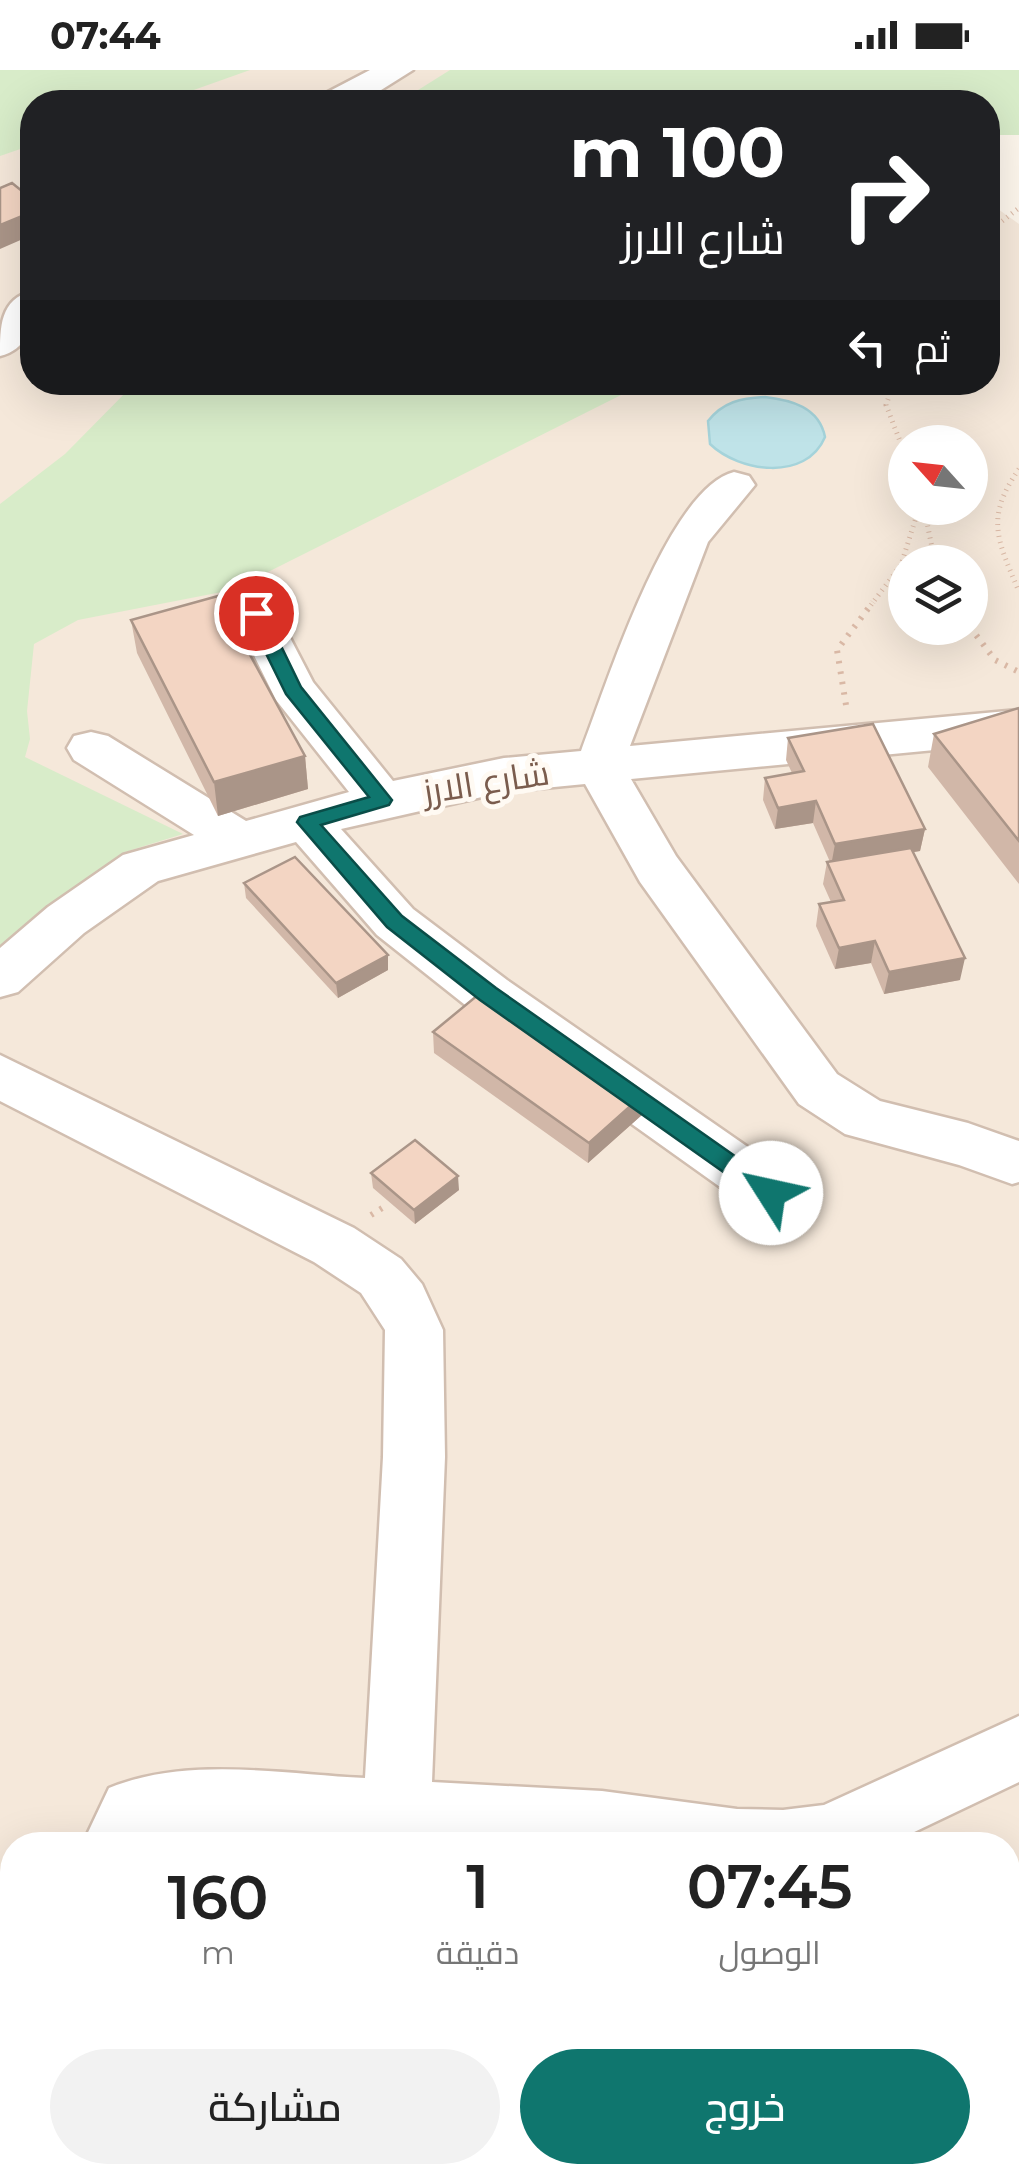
<!DOCTYPE html>
<html lang="ar">
<meta charset="utf-8">
<style>
body{margin:0;font-family:Montserrat,Cairo,sans-serif;background:#f2f2f2;color:#222;direction:rtl;height:100vh;display:flex;flex-direction:column;font-size:38px;white-space:nowrap}
*{box-sizing:border-box;margin:0}
p{font-size:32px;color:#767676}
.icon{flex:none;width:55px;height:55px;fill:none;stroke:currentColor;stroke-width:2;stroke-linecap:round;stroke-linejoin:round}
.map{position:relative;flex:1;overflow:hidden;direction:ltr}
.sheet{position:absolute;left:0px;top:1762px;width:1020px;height:352px;display:flex;flex-direction:column;background:#fff;border-radius:40px 40px 0 0;box-shadow:0 10px 40px #0002;direction:rtl}
.sheet>*{flex:none}
.guide{position:absolute;left:20px;top:20px;width:980px;height:305px;border-radius:40px;box-shadow:0 10px 40px #0002;direction:rtl;background:#202124;color:#fff;overflow:hidden}
.needle{width:65px;rotate:297deg}
.controls{position:absolute;left:888px;top:355px;display:grid;gap:20px}
.controls a{display:grid;place-items:center;width:100px;height:100px;border-radius:50%;background:#fff;box-shadow:0 10px 40px #0002;font-size:50px}
.pin{position:absolute;display:grid;place-items:center;width:85px;height:85px;color:#fff;margin:-42px;border:5px solid #fff;border-radius:50%;box-shadow:0 2px 10px #0007}
.me{position:absolute;width:110px;margin:-55px;rotate:305deg;stroke-linejoin:round;filter:drop-shadow(0 0 8px #0008)}
.turn{display:flex;align-items:center;gap:35px;height:210px;padding:0 50px;font-size:45px}
.turn .icon{width:130px;height:130px;stroke-width:2.5}
.turn b{display:block;font-size:70px;line-height:85px}
.then{display:flex;align-items:center;height:95px;padding:0 50px;background:#0003;gap:20px;font-size:38px}
.eta{display:flex;justify-content:space-evenly;align-items:center;height:170px;text-align:center}
.eta b{font-size:60px;font-weight:600;line-height:70px}
.primary-button{display:flex;gap:20px;margin-top:auto;padding:20px 50px}
.primary-button a{flex:1;height:115px;border-radius:60px;background:#0f766e;color:#fff;font-size:40px;font-weight:600;line-height:115px;text-align:center}
.primary-button a+a{background:#f2f2f2;color:#222}
.status{display:flex;justify-content:space-between;align-items:center;height:70px;padding:0 50px;background:#fff;direction:ltr}
.status svg{height:28px;fill:currentColor}
.map>svg:first-child{display:block}
</style>
<div class="status"><b>07:44</b><svg viewBox="0 0 49 12"><path d="M0 12V9h3v3zM5 12V6h3v6zM10 12V3h3v9zM15 12V0h3v12zM26 1h20v11H26zM47 4h2v5h-2z"/></svg></div>
<div class="map">
<svg width="1019" height="2113" viewBox="0 0 1019 2113">
<rect width="100%" height="100%" fill="#fdf6ec"/>
<!-- residential -->
<path fill="#f5e8da" fill-rule="evenodd" d="M0 0H791L839 32H32V312H988V132L1019 154V2113H0ZM905 372H970V438H905ZM905 492H970V558H905ZM12 1775H1008V2102H12Z"/>
<!-- green -->
<path fill="#d8ecc9" d="M0 0H250L160 32H32V75L0 86Z
M450 0H1019V65H988V32H399Z
M135 313H645L232 520 78 550 34 574 27 641 30 669 25 687 183 764 125 782 0 881V434L65 384Z"/>
<!-- water -->
<path fill="#bfe3e8" stroke="#a5d3da" stroke-width="2.5" d="M765 327C791 330 819 337 825 367 806 412 739 402 710 374L708 351C723 332 741 328 765 327Z"/>
<g fill="none" stroke-linecap="round" stroke-linejoin="round">
<defs>
<path id="minor" d="M370 0H413L362 32H319L324 24Z
M32 221C34 249 32 278 0 286 0 257 0 229 32 221Z
M734 402 749 406 755 415 708 472 630 676 1019 640V672L631 709 676 786 837 1004 880 1031 968 1053 1019 1071V1112L1012 1114 959 1095 845 1064 799 1034 640 812 585 714 504 722 341 759 413 839 507 910 791 1107 799 1123 791 1139 771 1146 751 1139 469 938 377 865 296 772 158 811 84 863 18 922 0 927V878L48 837 123 785 194 765 74 690 67 678 74 666 91 662 108 666 246 751 349 722 276 630 233 543 240 533 256 528 272 533 313 612 393 711 504 688 581 681C606 617 667 419 734 402Z
M0 985 354 1158 401 1189 422 1214 443 1260 445 1387 432 1712 602 1721 737 1739 783 1740 824 1735 1019 1646V1712L887 1775H368L194 1765 152 1775H82L109 1718C188 1686 282 1704 365 1708L383 1387 385 1260 361 1223 314 1192 0 1031Z
M413 2102H488L489 2113H413Z"/>
</defs>
<!-- minor casing -->
<use href="#minor" stroke="#d1beb0" stroke-width="5"/>
<!-- path-far1 -->
<path stroke="#d9b8a5" stroke-width="5" stroke-dasharray="1 5" stroke-linecap="butt" d="M988 162 1019 138
M894 312 886 335 905 384
M1019 399C984 449 998 470 1019 522
M924 438 935 492
M871 535 901 495 919 438"/>
<!-- path -->
<path stroke="#d9b8a5" stroke-width="6" stroke-dasharray="2.5 8" stroke-linecap="butt" d="M970 557 995 590 1019 602
M846 635 837 580 873 532
M371 1145 387 1135"/>
<!-- minor -->
<use href="#minor" fill="#fff" fill-rule="evenodd"/>
</g>
<!-- wall -->
<path fill="#d1b7a8" d="M131 550 305 686 308 719 218 746 137 583Z
M1019 638V814L928 697 934 664Z
M788 668 925 759 920 781 913 782 960 910 884 924 871 893 835 899 816 856 819 834 831 832 823 814 827 792H830L813 753 775 759 763 730 765 708 792 703 786 690Z
M244 813 388 885V900L338 928 246 828Z
M433 962 643 1044 588 1093 434 983Z
M371 1103 459 1120 415 1154 373 1118Z"/>
<!-- shaded-wall -->
<path fill="#aa9588" d="M32 142V165L0 179V155Z
M305 686 308 719 218 746 214 712Z
M816 731 813 753 775 759 778 738Z
M925 759 920 781 831 796 835 774Z
M875 871 871 893 835 899 839 878Z
M388 885V900L338 928 336 913Z
M965 888 960 910 884 924 889 902Z
M645 1023 643 1044 588 1093 589 1073Z
M458 1106 459 1120 415 1154 414 1140Z"/>
<!-- building -->
<path fill="#f3d5c3" stroke="#aa9588" stroke-width="2.5" d="M12 113 32 129V142L0 155V118Z
M218 526 305 686 214 712 131 550Z
M1019 638V771L934 664Z
M873 654 925 759 835 774 816 731 778 738 765 708 804 701 788 668Z
M911 778 965 888 889 902 875 871 839 878 819 834 844 830 827 792Z
M295 787 388 885 336 913 244 813Z
M490 915 645 1023 589 1073 433 962Z
M415 1070 458 1106 414 1140 371 1103Z"/>
<!-- route -->
<path fill="#0f766e" stroke="#0a4d48" stroke-width="2.5" d="M256 537 265 543 301 617 392 730 389 735 321 755 402 846 496 918 779 1117V1130H763L480 930 387 857 297 752 300 747 369 727 286 624 246 543Z"/>
<g text-anchor="middle" stroke-width="10" stroke-linejoin="round" paint-order="stroke">
<!-- street labels -->
<g font-size="35" fill="#7a5c4d" stroke="#fffaf3">
<text transform="translate(486 712) rotate(-9)" y="12">شارع الارز</text>
</g>
</g>
</svg>
<div class="controls">
<a><svg class="needle" viewBox="-14 -14 28 28"><path d="M0-13l5 13h-10z" fill="#e53935"/><path d="M0 13l5-13h-10z" fill="#767676"/></svg></a>
<a><svg class="icon" aria-label="layers" viewBox="0 0 24 24"><path d="M12 4l9 5-9 5-9-5zM3 14l9 5 9-5"/></svg></a>
</div>
<div class="pin" style="left:256px;top:543px;background:#d93025"><svg class="icon" aria-label="arrive" viewBox="0 0 24 24"><path d="M6 21V4h12l-3 4 3 4H6"/></svg></div>
<svg class="me" style="left:771px;top:1123px" viewBox="-20 -20 40 40"><circle r="19" fill="#fff"/><path d="M0-13L10 11 0 6-10 11z" fill="#0f766e"/></svg>
<div class="guide">
<div class="turn"><svg class="icon" aria-label="right" viewBox="0 0 24 24"><path d="M7 20v-9h11M14 6l5 5-5 5"/></svg><div><b>100 m</b>شارع الارز</div></div>
<div class="then">ثم<svg class="icon" aria-label="left" viewBox="0 0 24 24"><path d="M17 20v-9H6M10 6l-5 5 5 5"/></svg></div>
</div>
<section class="sheet">
<div class="eta">
<div><b>07:45</b><p>الوصول</p></div>
<div><b>1</b><p>دقيقة</p></div>
<div><b>160</b><p>m</p></div>
</div>
<div class="primary-button"><a>خروج</a><a>مشاركة</a></div>
</section>
</div>
